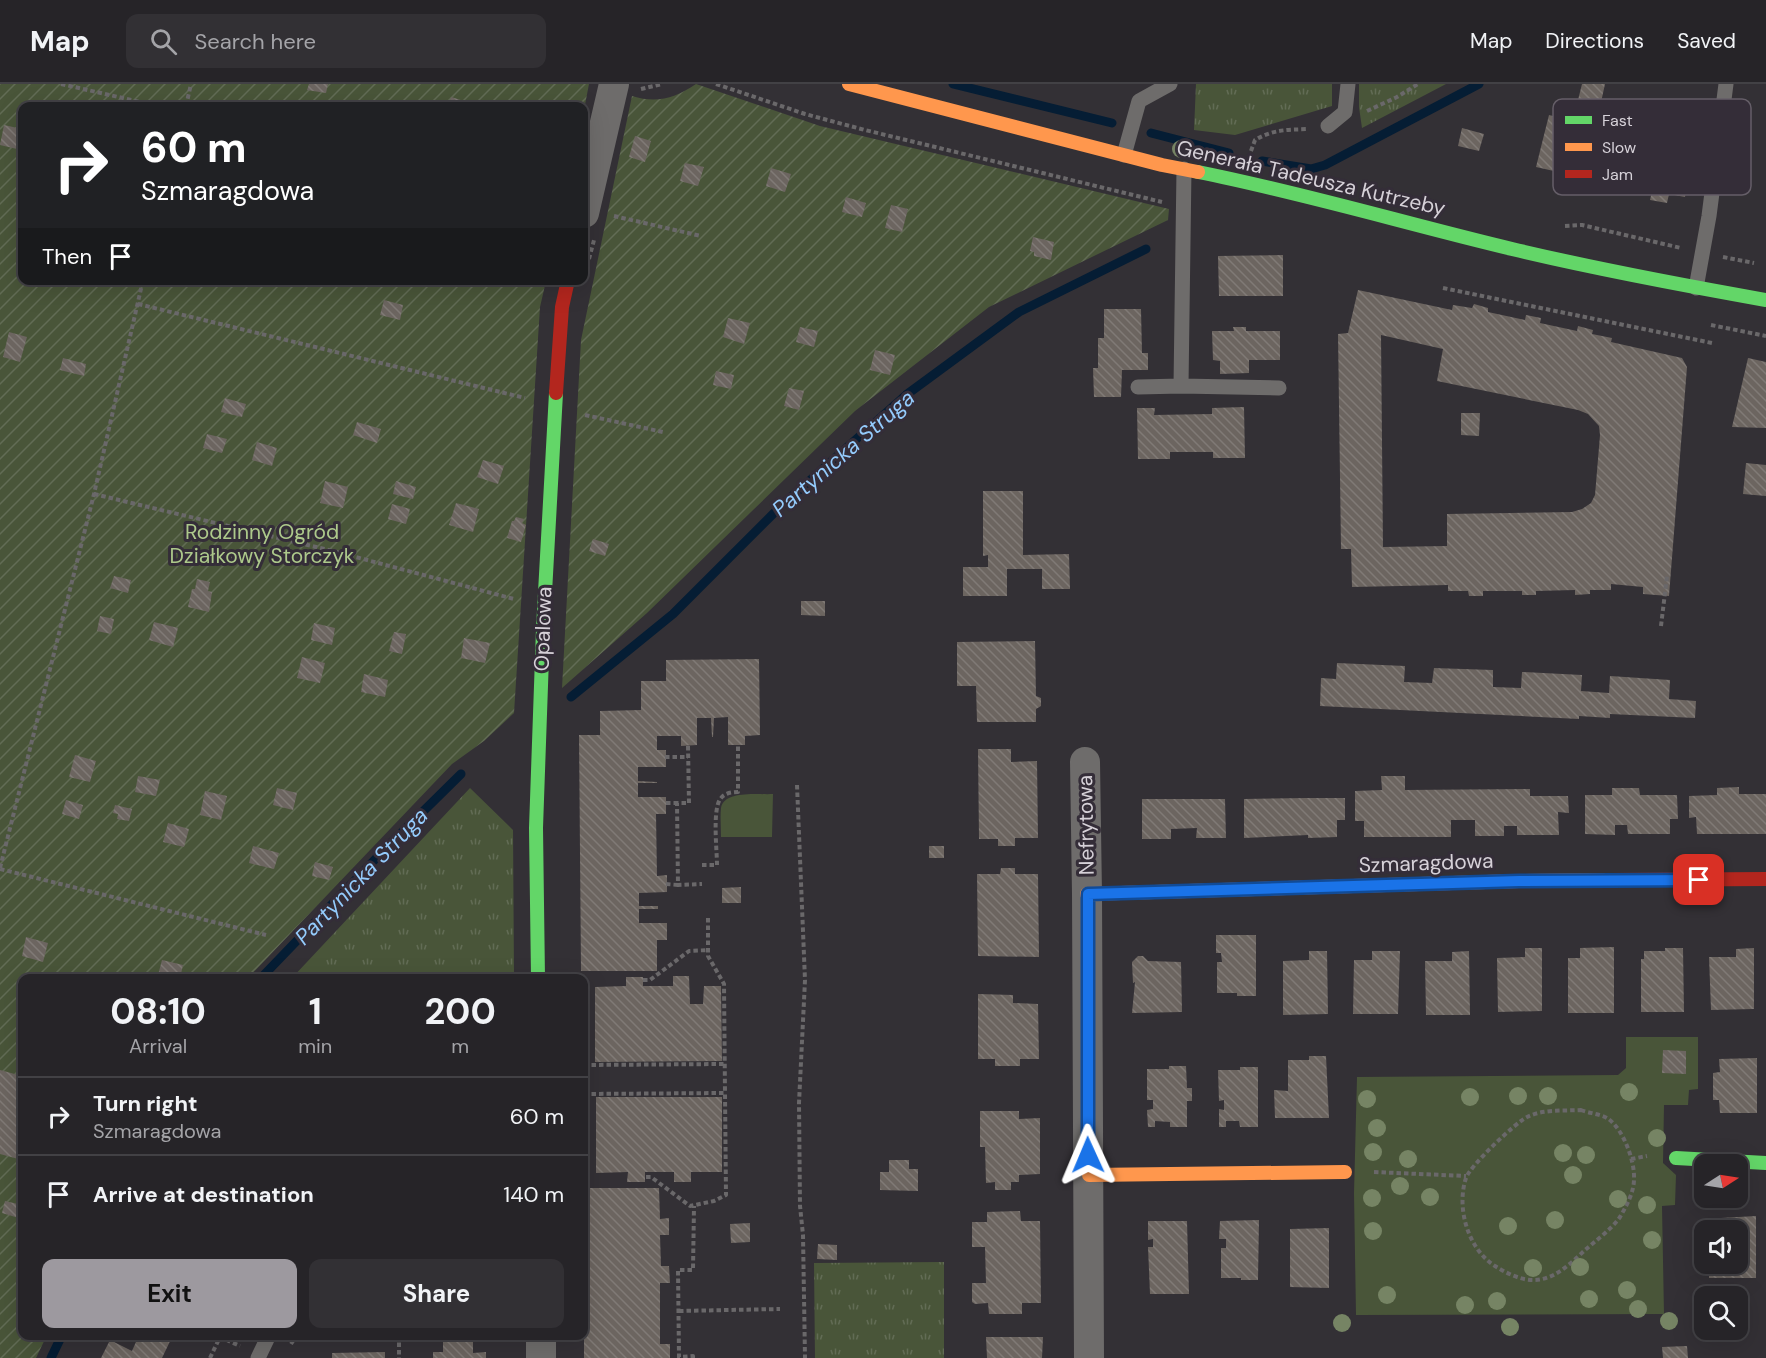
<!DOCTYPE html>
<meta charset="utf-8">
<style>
body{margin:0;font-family:"DM Sans",sans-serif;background:#323034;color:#f1f3f6;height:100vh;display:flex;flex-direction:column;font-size:22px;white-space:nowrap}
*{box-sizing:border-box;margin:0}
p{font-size:20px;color:#a4a4a8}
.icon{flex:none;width:33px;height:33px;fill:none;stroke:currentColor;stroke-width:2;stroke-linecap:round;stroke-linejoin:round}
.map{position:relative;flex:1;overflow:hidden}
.side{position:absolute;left:18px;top:890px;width:570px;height:366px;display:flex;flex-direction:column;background:#262428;border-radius:12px;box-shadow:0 6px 24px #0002,0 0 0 2px #424145}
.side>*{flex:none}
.guide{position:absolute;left:18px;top:18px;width:570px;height:183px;border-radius:12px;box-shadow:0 6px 24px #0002,0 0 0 2px #424145;background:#202124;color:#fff;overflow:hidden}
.needle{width:39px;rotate:78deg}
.tools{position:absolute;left:1694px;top:1070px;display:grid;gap:12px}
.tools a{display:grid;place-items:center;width:54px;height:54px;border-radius:12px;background:#262428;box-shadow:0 6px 24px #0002,0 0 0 2px #424145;font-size:30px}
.pin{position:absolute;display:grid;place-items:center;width:51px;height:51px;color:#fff;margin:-26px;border-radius:12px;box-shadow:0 3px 9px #0006}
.me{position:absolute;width:66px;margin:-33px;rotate:359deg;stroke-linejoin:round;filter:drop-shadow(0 0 4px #0008)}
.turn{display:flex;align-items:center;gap:21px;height:126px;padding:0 24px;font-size:27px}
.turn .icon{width:78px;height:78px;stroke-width:2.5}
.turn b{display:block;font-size:42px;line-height:51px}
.then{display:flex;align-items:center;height:57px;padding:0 24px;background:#0003;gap:12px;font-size:22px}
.eta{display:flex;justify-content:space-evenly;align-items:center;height:102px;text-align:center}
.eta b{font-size:36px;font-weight:700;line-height:42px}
.cta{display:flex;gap:12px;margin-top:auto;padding:12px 24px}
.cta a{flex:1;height:69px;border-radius:12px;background:#9d999f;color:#111;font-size:24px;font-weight:700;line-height:69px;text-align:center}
.cta a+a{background:#323034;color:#f1f3f6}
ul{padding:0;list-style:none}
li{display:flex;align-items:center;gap:18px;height:78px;padding:0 24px;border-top:2px solid #424145}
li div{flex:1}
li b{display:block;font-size:22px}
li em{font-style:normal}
header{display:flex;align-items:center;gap:36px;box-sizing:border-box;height:84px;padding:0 30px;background:#262428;border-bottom:2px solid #424145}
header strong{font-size:28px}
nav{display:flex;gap:33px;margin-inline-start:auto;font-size:21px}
.search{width:420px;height:54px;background:#323034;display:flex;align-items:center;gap:15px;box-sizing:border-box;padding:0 21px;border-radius:12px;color:#a4a4a8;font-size:22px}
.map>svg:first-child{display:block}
</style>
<header>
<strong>Map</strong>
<div class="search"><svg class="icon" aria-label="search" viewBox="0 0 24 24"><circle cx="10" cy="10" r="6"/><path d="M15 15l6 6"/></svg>Search here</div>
<nav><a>Map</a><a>Directions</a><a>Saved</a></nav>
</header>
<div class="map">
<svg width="1766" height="1274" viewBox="0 0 1766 1274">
<defs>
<pattern id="grass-tufts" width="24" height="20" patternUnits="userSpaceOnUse" patternTransform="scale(1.5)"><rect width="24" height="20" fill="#495539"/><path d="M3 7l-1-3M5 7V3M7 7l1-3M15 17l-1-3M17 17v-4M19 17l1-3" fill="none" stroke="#626c55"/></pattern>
<pattern id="garden-furrows" width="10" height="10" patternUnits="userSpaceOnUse" patternTransform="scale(1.5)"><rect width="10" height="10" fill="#495539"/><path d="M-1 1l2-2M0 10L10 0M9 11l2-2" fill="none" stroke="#626c55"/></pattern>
<pattern id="building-back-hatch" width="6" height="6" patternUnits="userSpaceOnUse" patternTransform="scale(1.5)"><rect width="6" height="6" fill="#6c6560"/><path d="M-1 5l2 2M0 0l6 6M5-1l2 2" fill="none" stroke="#807a76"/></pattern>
</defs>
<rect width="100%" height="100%" fill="#333035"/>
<!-- grass -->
<path fill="url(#grass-tufts)" d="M1196 0H1332V22L1235 51 1194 46Z
M1359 0H1446L1362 44 1359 23Z
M470 704 513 746 514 894H292Z
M944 1178V1274H815L814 1179Z"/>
<!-- park -->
<path fill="#495539" d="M773 710 772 753H721C721 743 720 733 721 724 724 706 759 711 773 710Z
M1626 953H1698V1005L1689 1006 1688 1021H1664L1663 1079 1676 1091 1675 1121 1662 1122 1664 1230 1356 1231 1354 1109 1357 993 1618 991 1626 984Z"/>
<!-- garden -->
<path fill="url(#garden-furrows)" d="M0 0H589L584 26V22H22V196L546 197 540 223 514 629 484 657 452 680 248 894H22V1251H47L36 1274H0Z
M696 0 820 42 1169 125 1168 136 989 223 855 327 647 529 562 604 581 256 632 12C657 20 675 14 696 0Z"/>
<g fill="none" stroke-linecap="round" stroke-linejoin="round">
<!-- stream -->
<path stroke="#051d34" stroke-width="9" d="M953 0 1112 39
M1151 49 1229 69
M1262 77 1311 85 1325 81 1479 0
M571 613 673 530 781 422 906 311 1019 228 1146 165
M261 894 386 764 461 690
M51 1274 62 1251"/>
</g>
<!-- building -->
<path fill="url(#building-back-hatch)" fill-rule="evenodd" d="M309 0H328L326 9 307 6Z
M1582 0H1605L1596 41 1573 36Z
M451 13 464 17 462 22H448Z
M1549 31 1568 36 1564 52 1592 59 1585 94 1536 83Z
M4 41 22 45 17 65 0 61Z
M1462 44 1484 50 1479 67 1458 62Z
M635 52 651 57 645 78 629 73Z
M1643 69 1691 77 1685 113 1669 110 1667 119 1650 116 1652 107 1637 104Z
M685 79 704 83 698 102 680 97Z
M771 84 791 90 785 108 766 102Z
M846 113 866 119 862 133 842 128Z
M891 121 908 125 902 148 885 144Z
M1033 153 1054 158 1051 176 1034 172V168L1030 167Z
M1283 171V212H1219L1218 172Z
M1358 206 1452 226 1453 221 1472 224 1474 220 1488 224V228L1525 236 1526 231 1541 234 1540 239 1577 247 1578 242 1593 246 1592 250 1612 254 1611 258 1682 274 1687 283 1669 512 1643 510V503L1611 500V506H1590V510L1575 511V506L1536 507V511H1522V507H1483V512H1469L1468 507H1448V501L1352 503 1351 465H1341L1338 250 1348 249ZM1381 251 1443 265 1437 297 1578 326 1588 330 1599 342 1600 351 1595 411 1591 419 1582 425 1572 428 1447 430V462L1383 463Z
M384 216 403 221 400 236 380 231Z
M1104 225H1141L1142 269H1148V286H1122L1121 313H1094L1093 284H1098V254H1104Z
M728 234 750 239 744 260 723 253Z
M800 243 818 247 814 263 796 258Z
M1233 243H1246V247H1280V276H1249V289L1220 290V277L1213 276 1212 247H1234Z
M9 248 27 253 20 278 3 273Z
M875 266 895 271 890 291 870 286Z
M63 274 86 280 84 292 60 286Z
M1748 274 1766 278V344L1732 343Z
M716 287 734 291 731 305 713 301Z
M789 304 804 307 799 326 784 322Z
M225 314 246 320 242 333 221 328Z
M1244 323 1245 374H1213V368H1170V375H1138L1137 324H1155L1154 331 1212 330V324Z
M1461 329H1480L1479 352 1461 351Z
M357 338 381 345 377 359 353 351Z
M207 350 227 355 222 369 203 364Z
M257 358 277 364 272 382 252 376Z
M483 376 504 382 498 400 477 393Z
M1746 379 1766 381V412L1743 410Z
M325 397 348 403 343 424 320 419Z
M396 397 416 403 413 415 393 410Z
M983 407H1023V471L1069 470 1070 505H1042V485H1007V512H963V483H988V471L983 472Z
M456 419 479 425 473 448 449 441Z
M392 420 410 425 406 440 388 435Z
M516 433 524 435 522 439 526 441 521 458 507 454 512 437H514Z
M593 455 609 460 605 472 589 467Z
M114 492 131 496 128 509 110 504Z
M197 495 210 498 208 507 212 508 209 528 188 523 192 505H195Z
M801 517H825V532L801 531Z
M100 532 114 535 111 550 97 547Z
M154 538 178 544 173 563 149 556Z
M314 539 335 544 332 561 311 556Z
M394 548 406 550 402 570 389 567Z
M464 554 490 559 485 579 461 574Z
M1035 557 1036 612 1041 614V622L1036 625V638H977L976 602H957V558Z
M302 573 325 579 320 599 297 594Z
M759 575 760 651 745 652V661H728V633L714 634 713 653H712L711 634H697V661L681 662V652H657V666H666V683H638V697L657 698V699H638V713H666V730H656L657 792 667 791V808L639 809V822H658V825H639V839H667V856H657V887H581L579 651H600V627L641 626V597H666V576Z
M1337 579 1405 582 1404 598 1432 599 1434 584 1493 586V603L1521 604 1522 588 1582 591 1581 607 1609 609 1610 592 1670 596 1669 615 1696 617 1695 634 1610 630V634L1579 632V635L1320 622 1321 594 1336 595Z
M364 590 388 596 385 613 361 608Z
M978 665H1011V678L1037 677 1038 754H1015V762H998V755H979Z
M75 671 96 677 90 698 69 693Z
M138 692 160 696 156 712 135 708Z
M1381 692H1405V706L1530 705V712H1568L1569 729 1558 728 1559 751H1517V742H1504V752H1475V736H1451V753H1364V737H1355V707L1382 706Z
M1739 703V710H1766V750H1697L1696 733 1689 734V712L1717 711V704Z
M277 704 297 709 293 726 273 721Z
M1612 704H1639L1640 711H1677L1678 735H1670V750H1628L1627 741H1615V751L1585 750V711H1612Z
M205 707 227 712 221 736 200 731Z
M1307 714H1345V736H1337V753L1308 754V751L1244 754V715Z
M1142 715H1225L1226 754H1196L1197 744 1171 745V755H1142Z
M66 716 83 721 79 735 62 730Z
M115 721 132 725 129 737 117 735 118 730 113 729Z
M168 739 189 745 184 763 163 758Z
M253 762 279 769 274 785 249 779Z
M929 762H944V774H929Z
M315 778 333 783 329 796 312 792Z
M1001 784H1015V790H1038L1039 873 978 872 977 790H1000Z
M741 803V819H722V804Z
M1216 851H1256V912H1237V909H1217V878H1222L1221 869H1216Z
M26 853 48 859 43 878 22 872Z
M1614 863V929H1568V874H1580V864Z
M1525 864H1542V927L1498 928 1497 874 1525 873Z
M1665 864H1683L1684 928H1641V875H1644V867H1665Z
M1754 864V925L1711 926 1709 873H1736V865Z
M1309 867H1327L1328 930 1283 931V877L1309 876Z
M1372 867H1400L1398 930H1353L1354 876H1372Z
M1469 867 1470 931H1426L1425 877H1452V868Z
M1138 872H1143L1148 877 1181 878 1182 928 1132 929 1135 898 1133 899 1132 878Z
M162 876 183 881 180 894 158 891Z
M673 892H689L690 920H703L704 902H721L722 977 595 978V903L626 902V893H643V902H673Z
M978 910 1013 911V919L1038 920 1039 975H1020V982H995V975H978Z
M1663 966 1686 967V990L1662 989Z
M1309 972H1326L1329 1034H1275L1274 1006 1288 1007V976H1309Z
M1757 974V1029H1720L1719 1016H1713V989L1720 988 1719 975Z
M1169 982H1186L1187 1004H1192V1017H1187V1043H1170V1038L1155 1037V1043H1148L1147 1026 1153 1025V1016H1147V985H1169Z
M1240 983H1258V1043H1240L1239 1037H1226V1043H1219V1025L1224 1026V1016L1219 1017 1218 986H1240Z
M0 986 22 992V1076L0 1070Z
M596 1013H722V1088H691V1098H674V1088H645V1098H627L628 1088 596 1089Z
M980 1027H1019V1035L1040 1034V1090L1019 1091V1098H1011V1106H995V1098L986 1099 985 1063H980Z
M889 1076H909V1085H918V1107L880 1106V1088H889Z
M584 1104H659L660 1135 669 1134V1151H660L661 1182H669L670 1199H660V1260H670V1274H584Z
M5 1117 22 1121V1135L2 1129Z
M1020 1127 1021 1137H1040L1041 1219H1022V1230H989L988 1219 975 1220 972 1218V1199H986L985 1163H972V1138H987V1128Z
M1756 1132V1194H1709V1179H1737V1146H1721V1134Z
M1259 1136 1258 1196H1241V1194H1221V1164H1226V1155H1219L1220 1137Z
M1148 1137H1187L1189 1210H1150L1148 1163H1153V1155L1148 1156Z
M750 1139V1158L731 1159 730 1140Z
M1329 1144V1204L1290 1203V1145Z
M818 1160 837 1161V1176L817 1175Z
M139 1251H173L162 1274H101L110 1256 132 1267Z
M443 1251H473V1269L486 1268V1274H433V1268H443Z
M986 1253H1043L1042 1274H987Z
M1687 1262 1688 1274H1663L1662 1263Z
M385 1268V1274H332V1269Z"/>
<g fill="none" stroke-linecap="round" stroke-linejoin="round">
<!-- path -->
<path stroke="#6a686a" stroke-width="4" stroke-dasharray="4.5 3" stroke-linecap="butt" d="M61 0 158 22
M716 0 805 30 865 46 1162 118
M641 5 662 0
M186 22 191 0
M1367 27 1397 13 1418 0
M1251 67 1255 56C1274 45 1287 46 1308 45
M614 132 701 152
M1565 142 1582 141 1681 164
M1723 173 1754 179
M589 175 594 156
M1443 204 1712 259
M138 220 525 314
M1711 241 1766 252
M585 331 663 348
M94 410 333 467 514 515
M1661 542 1667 492
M688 662 689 719H677L678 801 702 800
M665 673H688
M797 701 805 896 799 1019 800 1122 803 1151 805 1274
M666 719H677
M702 781H717C717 766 712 724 721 714 725 709 732 708 738 708V661
M0 784 94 410 143 196
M0 785 266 851
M666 800 678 801
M708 834V872L724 900 725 1009
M643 896H650L689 867 708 866
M584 981 725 980
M584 1010 725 1009 726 1111 714 1117 690 1122 651 1093H645
M1581 1026C1588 1029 1600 1030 1607 1034 1623 1044 1635 1077 1634 1095 1634 1108 1627 1121 1620 1133 1611 1146 1595 1157 1584 1167 1569 1181 1554 1196 1533 1196 1520 1196 1506 1189 1495 1182 1468 1165 1456 1124 1466 1094 1470 1082 1515 1039 1527 1033 1543 1025 1563 1027 1581 1026Z
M1631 1075 1647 1072
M1374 1088 1466 1092
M1695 1106V1111H1704
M679 1227 780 1225
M399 1251V1274
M291 1260 297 1251
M210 1274 220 1253 240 1262
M693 1274V1272L679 1273 678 1186H693L694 1122"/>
<!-- lane -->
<path stroke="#6e6c6b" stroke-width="15" d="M1328 42 1345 28 1348 0
M1124 71 1139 17 1170 0
M1184 85 1181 302 1279 304
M1696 204 1709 132 1726 0
M1138 303 1181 302
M258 1274 269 1251"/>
<!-- street -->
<path stroke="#6e6c6b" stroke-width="30" d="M584 129 614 0
M1085 678 1087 810 1089 1274
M541 1251V1274"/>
<!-- fast -->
<path stroke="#63d668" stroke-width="14" d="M1198 88C1304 109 1407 140 1512 165 1596 185 1681 201 1766 216
M538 894 536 744 543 545 556 309
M1676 1074 1766 1079"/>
<!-- slow -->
<path stroke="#ff974d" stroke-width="14" d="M849 0 1162 81 1198 88
M1087 810 1519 797 1609 796
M1089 1091 1345 1088"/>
<!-- jam -->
<path stroke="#b3261e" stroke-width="14" d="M556 309 562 223 568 196
M1609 796 1766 795"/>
</g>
<!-- trees -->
<g fill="#768464">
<circle cx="1181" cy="65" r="9"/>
<circle cx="1629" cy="1008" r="9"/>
<circle cx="1518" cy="1012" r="9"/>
<circle cx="1548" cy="1012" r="9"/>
<circle cx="1470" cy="1013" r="9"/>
<circle cx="1367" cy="1015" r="9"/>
<circle cx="1377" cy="1044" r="9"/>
<circle cx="1657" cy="1054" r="9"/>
<circle cx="1373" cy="1068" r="9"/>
<circle cx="1563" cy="1069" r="9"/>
<circle cx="1586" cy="1071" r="9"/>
<circle cx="1408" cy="1075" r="9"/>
<circle cx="1573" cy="1091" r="9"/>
<circle cx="1400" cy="1102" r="9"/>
<circle cx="1430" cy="1113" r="9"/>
<circle cx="1372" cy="1114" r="9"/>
<circle cx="1618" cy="1115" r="9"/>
<circle cx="1647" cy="1121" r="9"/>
<circle cx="1555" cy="1136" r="9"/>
<circle cx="1508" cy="1142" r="9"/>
<circle cx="1373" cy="1147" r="9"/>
<circle cx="1652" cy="1156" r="9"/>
<circle cx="1580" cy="1183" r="9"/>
<circle cx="1533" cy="1184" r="9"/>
<circle cx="1627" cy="1206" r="9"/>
<circle cx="1387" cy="1211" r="9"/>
<circle cx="1589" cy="1215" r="9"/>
<circle cx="1497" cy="1217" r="9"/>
<circle cx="1465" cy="1221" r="9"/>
<circle cx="1638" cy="1225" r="9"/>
<circle cx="1669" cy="1237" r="9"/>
<circle cx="1342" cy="1239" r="9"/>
<circle cx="1510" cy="1243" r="9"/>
</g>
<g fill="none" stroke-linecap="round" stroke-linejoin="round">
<defs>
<path id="route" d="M1088 1071V810L1519 797 1699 796"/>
</defs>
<!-- route casing -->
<use href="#route" stroke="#114b97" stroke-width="15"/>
<!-- route -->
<use href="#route" stroke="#1a73e8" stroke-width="10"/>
</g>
<g text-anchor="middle" stroke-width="6" stroke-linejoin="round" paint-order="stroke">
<!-- street labels -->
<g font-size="21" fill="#d6d1d8" stroke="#342d38">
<text transform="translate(1311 94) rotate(13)" y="7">Generała Tadeusza Kutrzeby</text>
<text transform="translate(543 545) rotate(-88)" y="7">Opalowa</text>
<text transform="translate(1086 741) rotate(-91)" y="7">Nefrytowa</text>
<text transform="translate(1426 779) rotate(-2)" y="7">Szmaragdowa</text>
</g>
<!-- park labels -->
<g font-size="21" fill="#adc98b" stroke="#342d38">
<text x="262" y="455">Rodzinny Ogród<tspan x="262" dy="24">Działkowy Storczyk</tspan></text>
</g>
<!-- water labels -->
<g font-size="22" font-style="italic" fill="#94cbfc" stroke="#342d38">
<text transform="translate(843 369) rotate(-41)" y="8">Partynicka Struga</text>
<text transform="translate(361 792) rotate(-46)" y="8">Partynicka Struga</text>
</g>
</g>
<!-- legend -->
<rect x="1553" y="15" width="198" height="96" rx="9" fill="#342d38" stroke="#655e68" stroke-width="1.5"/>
<rect x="1565" y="32" width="27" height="8" fill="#63d668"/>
<rect x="1565" y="59" width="27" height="8" fill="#ff974d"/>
<rect x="1565" y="86" width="27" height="8" fill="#b3261e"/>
<g font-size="16" fill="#d6d1d8">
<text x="1602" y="42">Fast</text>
<text x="1602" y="69">Slow</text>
<text x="1602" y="96">Jam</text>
</g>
</svg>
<div class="tools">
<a><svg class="needle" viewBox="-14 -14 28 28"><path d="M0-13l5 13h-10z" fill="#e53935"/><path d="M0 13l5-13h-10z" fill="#a4a4a8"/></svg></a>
<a><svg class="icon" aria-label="sound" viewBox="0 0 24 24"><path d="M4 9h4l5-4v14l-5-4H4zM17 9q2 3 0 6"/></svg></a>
<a><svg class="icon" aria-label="search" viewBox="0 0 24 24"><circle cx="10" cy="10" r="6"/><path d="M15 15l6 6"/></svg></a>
</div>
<div class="pin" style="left:1699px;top:796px;background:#d93025"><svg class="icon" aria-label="arrive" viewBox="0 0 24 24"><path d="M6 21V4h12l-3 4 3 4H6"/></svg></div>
<svg class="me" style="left:1088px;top:1071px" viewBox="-20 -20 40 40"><path d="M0-17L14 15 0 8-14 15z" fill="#1a73e8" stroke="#fff" stroke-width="4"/></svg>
<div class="guide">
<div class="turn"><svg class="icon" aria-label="right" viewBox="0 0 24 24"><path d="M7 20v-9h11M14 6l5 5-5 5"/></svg><div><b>60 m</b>Szmaragdowa</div></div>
<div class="then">Then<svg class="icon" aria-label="arrive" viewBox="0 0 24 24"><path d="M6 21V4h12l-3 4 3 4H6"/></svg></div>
</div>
<section class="side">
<div class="eta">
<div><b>08:10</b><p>Arrival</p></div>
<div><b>1</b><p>min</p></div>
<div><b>200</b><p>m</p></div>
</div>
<ul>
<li><svg class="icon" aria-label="right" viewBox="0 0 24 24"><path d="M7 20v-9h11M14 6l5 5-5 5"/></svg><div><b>Turn right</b><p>Szmaragdowa</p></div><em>60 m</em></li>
<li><svg class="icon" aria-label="arrive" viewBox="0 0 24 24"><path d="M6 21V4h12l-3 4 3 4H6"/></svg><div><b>Arrive at destination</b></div><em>140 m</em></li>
</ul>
<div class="cta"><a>Exit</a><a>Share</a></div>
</section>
</div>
